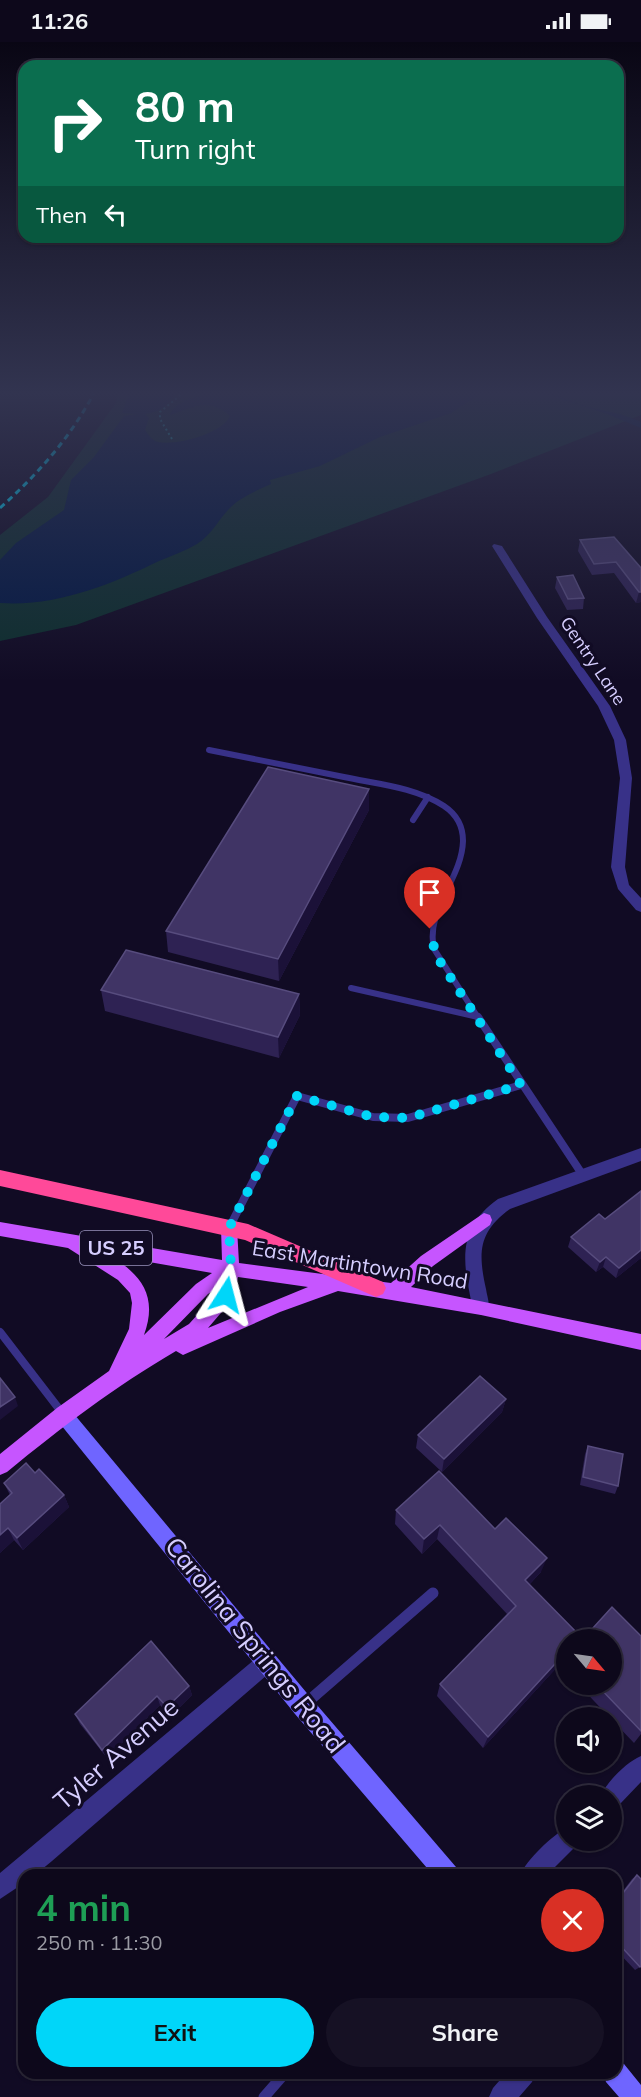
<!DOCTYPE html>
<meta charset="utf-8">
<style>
body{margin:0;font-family:Mulish,sans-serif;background:#161124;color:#f1f3f6;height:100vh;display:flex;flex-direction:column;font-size:22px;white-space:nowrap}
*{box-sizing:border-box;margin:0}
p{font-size:20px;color:#9a9aa3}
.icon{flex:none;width:33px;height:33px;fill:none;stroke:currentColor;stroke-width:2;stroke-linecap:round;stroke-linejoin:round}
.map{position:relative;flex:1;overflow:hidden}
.panel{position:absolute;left:18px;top:1827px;width:604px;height:210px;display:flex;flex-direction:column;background:#0d081b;border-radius:18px;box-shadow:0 2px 4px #0004,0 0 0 2px #2d293a}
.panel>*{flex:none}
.top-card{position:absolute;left:18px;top:18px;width:606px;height:183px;border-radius:18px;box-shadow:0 2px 4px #0004,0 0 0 2px #2d293a;background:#0b6e4f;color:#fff;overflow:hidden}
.needle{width:39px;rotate:119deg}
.controls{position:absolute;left:556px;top:1587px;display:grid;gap:12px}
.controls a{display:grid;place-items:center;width:66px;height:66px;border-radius:50%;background:#0d081b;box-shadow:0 2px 4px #0004,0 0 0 2px #2d293a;font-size:30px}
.pin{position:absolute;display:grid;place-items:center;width:51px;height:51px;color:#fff;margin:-62px -26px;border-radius:50% 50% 50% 0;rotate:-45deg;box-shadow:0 0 6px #0007}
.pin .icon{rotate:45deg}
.me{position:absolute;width:66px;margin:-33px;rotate:9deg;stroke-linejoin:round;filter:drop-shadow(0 0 4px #0008)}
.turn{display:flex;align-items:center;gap:21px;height:126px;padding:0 18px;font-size:27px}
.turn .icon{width:78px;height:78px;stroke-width:2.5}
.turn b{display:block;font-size:42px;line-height:51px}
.then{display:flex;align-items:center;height:57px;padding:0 18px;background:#0003;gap:12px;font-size:22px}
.round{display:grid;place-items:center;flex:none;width:63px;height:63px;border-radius:32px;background:#161124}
.overview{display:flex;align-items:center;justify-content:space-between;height:102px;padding:0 18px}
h1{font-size:36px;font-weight:700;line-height:45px;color:#1e9e55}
.cta{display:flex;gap:12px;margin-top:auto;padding:12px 18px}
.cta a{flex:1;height:69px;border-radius:36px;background:#00d6f9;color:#111;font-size:24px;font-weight:700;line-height:69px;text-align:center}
.cta a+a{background:#161124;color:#f1f3f6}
.status{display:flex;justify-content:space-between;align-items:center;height:42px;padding:0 30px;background:#0d081b;direction:ltr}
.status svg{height:16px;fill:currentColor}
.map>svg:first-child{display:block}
</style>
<div class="status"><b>11:26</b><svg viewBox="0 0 49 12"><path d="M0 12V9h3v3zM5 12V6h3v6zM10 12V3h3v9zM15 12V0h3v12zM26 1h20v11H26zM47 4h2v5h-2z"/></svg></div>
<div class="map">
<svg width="641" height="2055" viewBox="0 0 641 2055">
<rect width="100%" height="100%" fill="#110b24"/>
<!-- green -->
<path fill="#0e2e2e" d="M118 351H641V373L491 432 76 583 0 599V493L48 455 116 361Z"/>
<!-- water -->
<path fill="#041944" d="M129 351H175C169 363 158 371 145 372L149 376 145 388C148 392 152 399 158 400 177 404 223 391 230 374 209 355 194 365 170 373 174 360 194 356 206 351H482L451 371 380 395 320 424 270 438 271 442C256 449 238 456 228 468 217 480 211 493 197 502 185 509 171 514 159 519 110 543 55 565 0 561V518L16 501 64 468 71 438 94 415 124 374 137 372 122 371Z
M543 351C559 351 569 360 584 364 603 369 623 371 641 380V386L607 372Z"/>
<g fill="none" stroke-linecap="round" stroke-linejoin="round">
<!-- path -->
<path stroke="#21c0bd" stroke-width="2" stroke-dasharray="2 3" stroke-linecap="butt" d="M172 397 160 377V370L183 351"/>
<!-- lane-far2 -->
<path stroke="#383188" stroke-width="6" d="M209 708C254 717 299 726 344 735 377 742 415 745 444 764 456 772 463 784 463 799 462 837 425 868 434 907L479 977
M413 778 428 755
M351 946 478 975"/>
<!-- lane-far1 -->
<path stroke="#383188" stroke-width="8" d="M478 975 582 1132
M229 1186 297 1054 373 1075 408 1076 521 1043
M0 1290 63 1372"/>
<!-- lane -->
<path stroke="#383188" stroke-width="11" d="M304 1663 433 1551
M264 2055 285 2031"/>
<!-- street -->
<path fill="#383188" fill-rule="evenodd" d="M494 502 502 504 547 575 610 664 626 698 632 736 625 825 629 843 641 856V870L636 868 618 847 611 825 620 736 614 698 598 664 537 576 492 504Z
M641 1106V1119L510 1167C478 1190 478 1211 486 1247 487 1255 491 1263 487 1270L481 1273 475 1270C471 1262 470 1252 468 1243 461 1205 466 1180 498 1157Z
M267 1610 274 1613 277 1620 274 1627 52 1819 35 1833H24V1841L0 1857V1831L260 1613Z
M641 1714V1740L620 1762 612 1765V1754H601C607 1739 627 1720 641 1714Z
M567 1786V1798H578L575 1805 547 1833H520C526 1819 553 1792 567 1786Z
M506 2031H535L532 2040 519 2055H489L493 2046Z"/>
<!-- secondary -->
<path fill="#6f65ff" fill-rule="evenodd" d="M63 1363 69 1366 311 1656 456 1825 459 1833H433L295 1672 57 1378 54 1372 57 1366Z
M616 2019 624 2022 641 2043V2055H619L606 2040 603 2031H616Z"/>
<!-- primary -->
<path fill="#c655ff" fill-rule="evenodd" d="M484 1171 490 1173 492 1178 490 1183 433 1224 411 1245 641 1292V1308L481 1273 338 1249 280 1270 183 1313 176 1309C113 1346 63 1384 7 1430L0 1433V1412L57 1366 109 1329 129 1287 132 1261 130 1251 118 1238 68 1206 0 1194V1180L222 1218 221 1186 223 1181 229 1179 235 1181 237 1186 239 1221 391 1241 421 1214ZM109 1213 212 1231 196 1242 144 1293C158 1254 142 1233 109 1213ZM238 1235 308 1245 208 1286 232 1258ZM219 1245 218 1250 189 1282 164 1297 208 1252Z"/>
<!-- highway -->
<path fill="#ff4999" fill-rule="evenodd" d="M0 1128 248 1182 383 1240 386 1246 383 1252 376 1255 245 1198 0 1144Z"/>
<!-- rail -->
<path stroke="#00d6f9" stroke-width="3" stroke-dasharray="6 4.5" stroke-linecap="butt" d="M0 466C38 432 70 396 94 351"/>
</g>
<!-- wall -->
<path fill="#2e2253" d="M580 498 641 526V560L636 561 614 531 592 533 578 509Z
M557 535 584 556 583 567 567 568 555 546Z
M369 747V768L279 939 168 910 166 889Z
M101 948 299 952 300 973 279 1016 105 969Z
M571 1195 641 1216 616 1236 603 1225 596 1230 568 1205Z
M506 1357 502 1370 442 1430 416 1406 418 1393Z
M588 1404 618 1444 615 1452 580 1443 585 1412Z
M35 1431 64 1453 69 1465 23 1508 14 1498 0 1511 10 1453 4 1441Z
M396 1468 495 1487 541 1530 529 1543 583 1597 641 1594V1692L634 1701 612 1678V1676H610L578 1642H612L567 1598V1631L559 1623 483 1706 437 1654 440 1642 507 1572 437 1497 422 1512 395 1482Z
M189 1644 192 1653 170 1675 160 1663 107 1716 80 1682 75 1672Z
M637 1833 640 1925 635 1928 616 1908V1858L632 1837Z"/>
<!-- shaded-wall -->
<path fill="#1b1138" d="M639 550H641V560L636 561Z
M369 747V768L279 939 278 917Z
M299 952 300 973 279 1016 278 995Z
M641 1208V1216L616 1236 619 1226Z
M606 1215 603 1225 596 1230 600 1220Z
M15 1355 18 1364 0 1378V1365Z
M506 1357 502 1370 442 1430 444 1417Z
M64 1453 69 1465 23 1508 17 1496Z
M440 1483 437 1497 422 1512 424 1497Z
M8 1486 14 1498 0 1511V1493Z
M547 1516 541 1530 520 1552 525 1538Z
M565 1611 559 1623 483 1706 488 1695Z
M189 1644 192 1653 170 1675 167 1665Z
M157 1654 160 1663 107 1716 102 1708Z"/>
<!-- building -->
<path fill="#403465" stroke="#574c7e" stroke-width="1.5" d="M614 495 641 526V550H639L616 520 594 522 580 498Z
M573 533 584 556 568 557 557 535Z
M268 725 369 747 278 917 166 889Z
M126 908 299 952 278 995 101 948Z
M641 1149V1208L619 1226 606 1215 600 1220 571 1195 599 1172 605 1177Z
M480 1334 506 1357 444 1417 418 1393Z
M0 1336 15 1355 0 1365Z
M588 1404 623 1412 618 1444 583 1435Z
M26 1421 35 1431 39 1427 64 1453 17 1496 8 1486 0 1493V1462L12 1451 4 1441Z
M439 1429 495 1487 506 1476 547 1516 525 1538 583 1597 612 1565 641 1594V1689L596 1642H612V1598H567V1613L565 1611 488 1695 440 1642 516 1564 440 1483 424 1497 396 1468Z
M151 1599 189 1644 167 1665 157 1654 102 1708 75 1672Z
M637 1833 641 1837V1924L640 1925 616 1899V1860Z"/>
<!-- sky -->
<linearGradient id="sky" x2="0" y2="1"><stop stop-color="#090614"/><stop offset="0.55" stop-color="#323450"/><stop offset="1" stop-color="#323450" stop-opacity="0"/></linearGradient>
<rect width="641" height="639" fill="url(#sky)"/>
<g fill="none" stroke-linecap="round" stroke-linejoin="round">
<!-- route -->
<path stroke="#00d6f9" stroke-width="10" stroke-dasharray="0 18" d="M226 1253 231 1227 229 1186 297 1054 373 1075 408 1076 521 1043 439 918 431 897 430 887"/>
</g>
<g text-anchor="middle" stroke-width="6" stroke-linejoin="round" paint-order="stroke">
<!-- far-street labels -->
<g font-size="18" fill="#d6ceff" stroke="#110b24">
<text transform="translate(593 619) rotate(56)" y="6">Gentry Lane</text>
</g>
<!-- shield labels -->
<rect fill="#110b24" stroke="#9b94bd" stroke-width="1.5" x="80" y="1189" width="72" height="34" rx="4.5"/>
<g font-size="20" font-weight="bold" fill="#d6ceff">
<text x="116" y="1213">US 25</text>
</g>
<!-- street labels -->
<g font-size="21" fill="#d6ceff" stroke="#110b24">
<text transform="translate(360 1223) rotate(9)" y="7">East Martintown Road</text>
</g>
<!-- near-street labels -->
<g font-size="26" fill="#d6ceff" stroke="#110b24">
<text transform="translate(255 1603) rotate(51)" y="9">Carolina Springs Road</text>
<text transform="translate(116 1712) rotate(-41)" y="9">Tyler Avenue</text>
</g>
</g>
</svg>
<div class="controls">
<a><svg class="needle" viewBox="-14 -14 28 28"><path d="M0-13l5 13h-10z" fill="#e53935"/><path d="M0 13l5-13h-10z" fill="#9a9aa3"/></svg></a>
<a><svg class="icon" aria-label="sound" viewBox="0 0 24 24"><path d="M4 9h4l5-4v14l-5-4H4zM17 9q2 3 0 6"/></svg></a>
<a><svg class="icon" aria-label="layers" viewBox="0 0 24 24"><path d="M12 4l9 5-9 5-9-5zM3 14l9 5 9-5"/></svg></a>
</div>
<div class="pin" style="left:430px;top:887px;background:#d93025"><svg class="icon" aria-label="arrive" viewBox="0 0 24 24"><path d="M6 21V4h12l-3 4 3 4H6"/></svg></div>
<svg class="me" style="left:226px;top:1253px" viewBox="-20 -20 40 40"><path d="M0-17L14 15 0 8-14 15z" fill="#00d6f9" stroke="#fff" stroke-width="4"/></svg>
<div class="top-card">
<div class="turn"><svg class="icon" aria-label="right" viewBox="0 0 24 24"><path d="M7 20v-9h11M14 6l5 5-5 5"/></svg><div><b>80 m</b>Turn right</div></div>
<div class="then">Then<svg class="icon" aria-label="left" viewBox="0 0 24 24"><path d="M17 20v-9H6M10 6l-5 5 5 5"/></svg></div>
</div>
<section class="panel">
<div class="overview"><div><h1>4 min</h1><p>250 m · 11:30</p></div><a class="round" style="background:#d93025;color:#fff"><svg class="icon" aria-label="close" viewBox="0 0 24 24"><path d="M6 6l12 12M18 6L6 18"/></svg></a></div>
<div class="cta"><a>Exit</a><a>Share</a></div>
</section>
</div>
